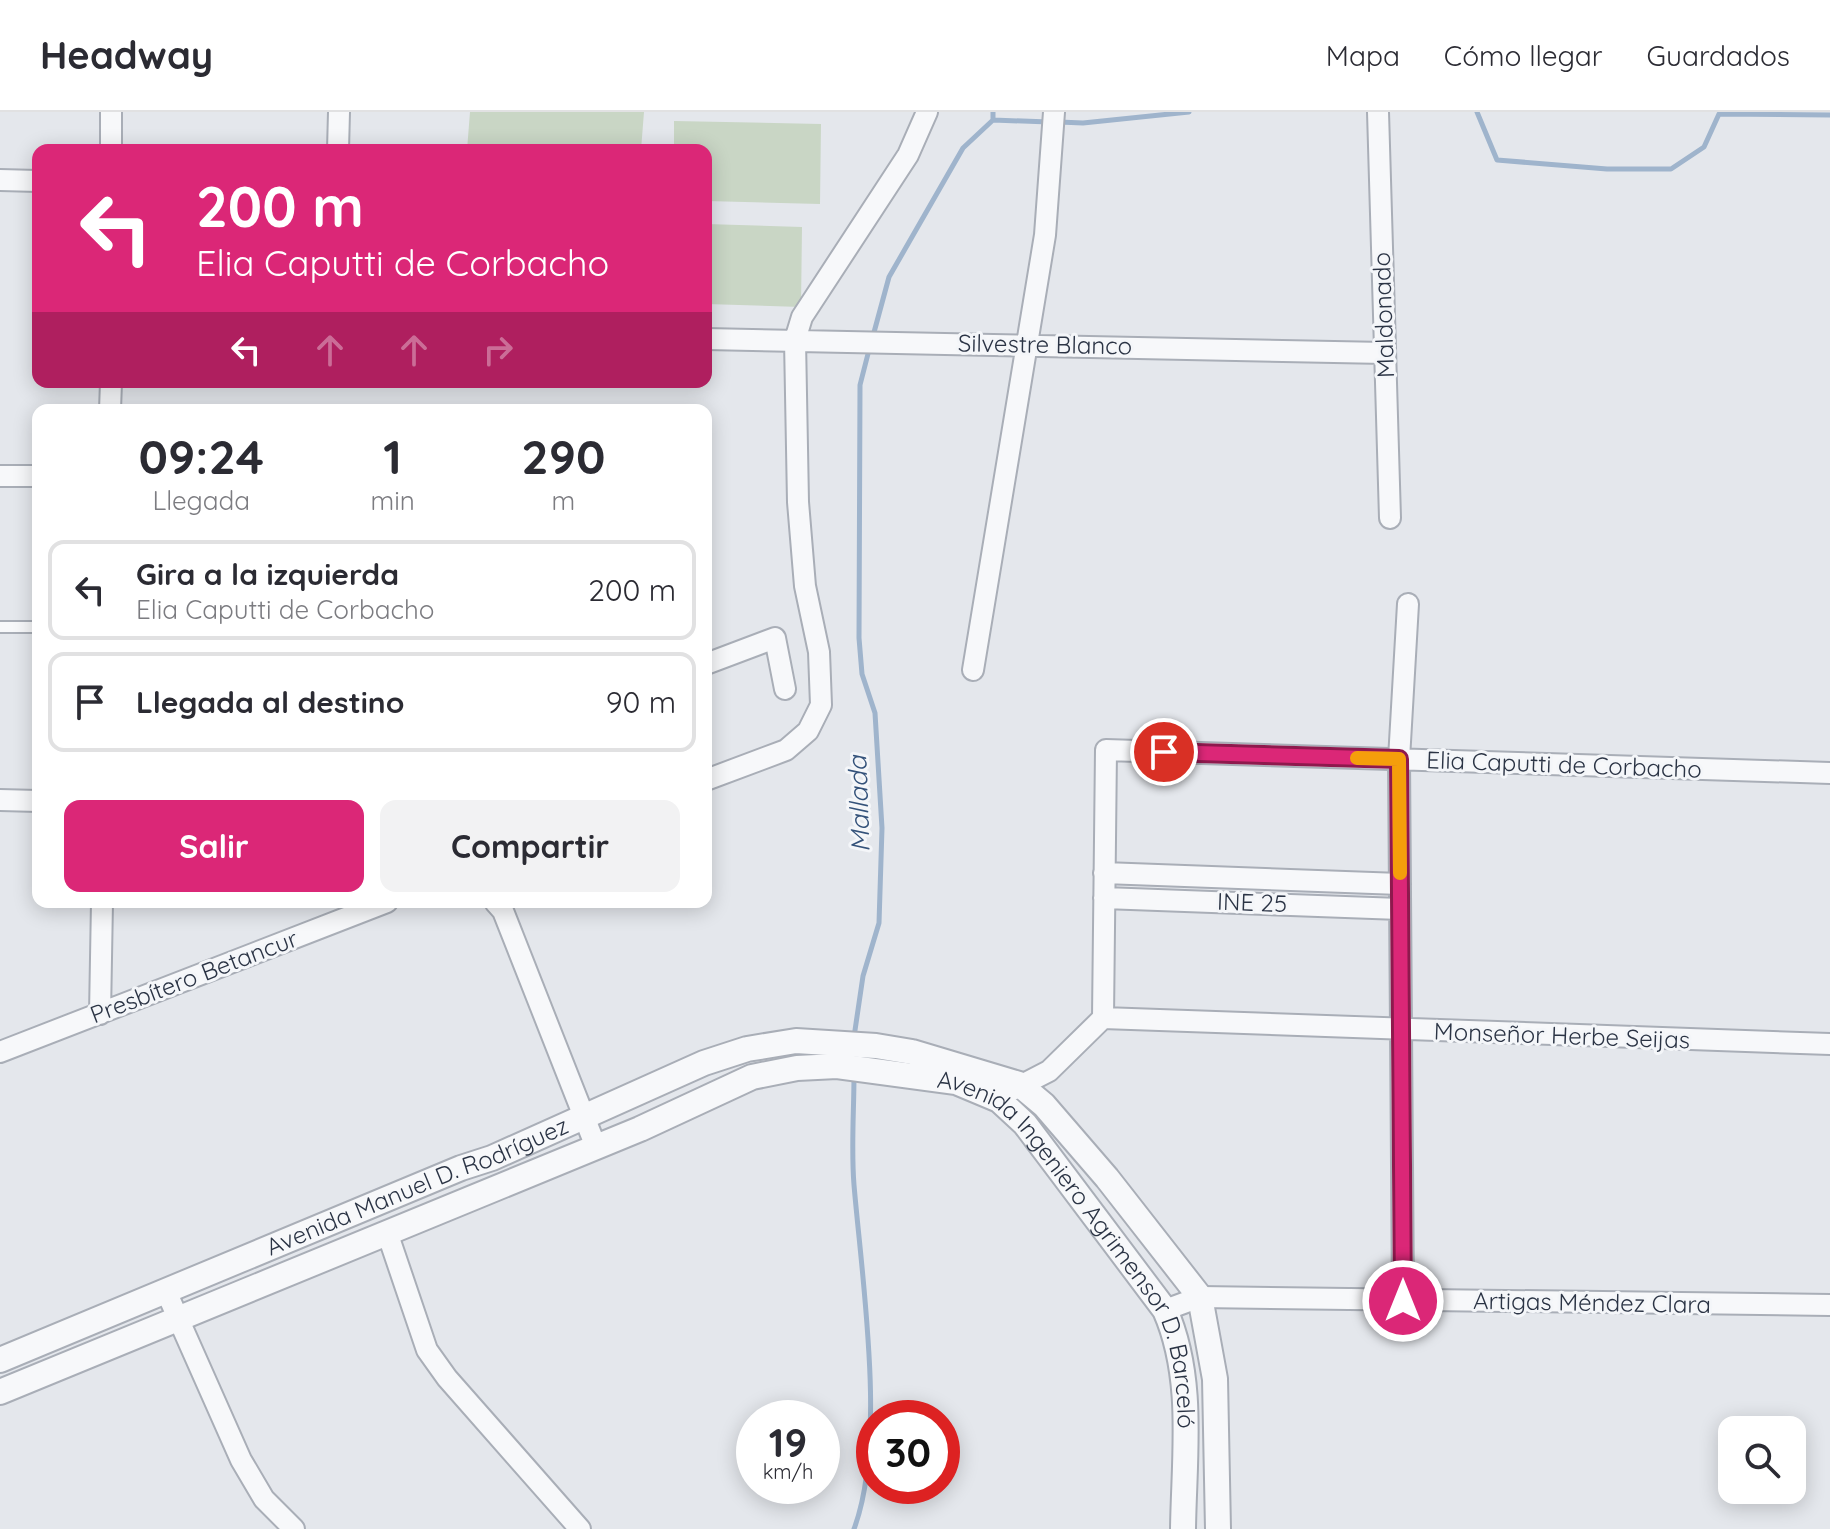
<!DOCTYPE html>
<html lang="es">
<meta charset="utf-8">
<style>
body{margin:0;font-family:Quicksand,sans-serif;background:#f2f2f3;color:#2b2b33;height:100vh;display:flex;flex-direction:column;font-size:30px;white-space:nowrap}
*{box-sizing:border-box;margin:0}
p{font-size:26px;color:#7c7c81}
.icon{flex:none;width:44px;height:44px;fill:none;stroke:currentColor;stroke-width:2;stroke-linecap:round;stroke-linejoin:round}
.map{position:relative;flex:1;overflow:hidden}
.drawer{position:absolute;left:32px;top:292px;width:680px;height:504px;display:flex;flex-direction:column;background:#fff;border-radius:16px;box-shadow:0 4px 20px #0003}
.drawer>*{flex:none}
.guide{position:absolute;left:32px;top:32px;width:680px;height:244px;border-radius:16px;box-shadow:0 4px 20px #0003;background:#db2777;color:#fff;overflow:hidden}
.fabs{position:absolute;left:1718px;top:1304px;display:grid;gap:16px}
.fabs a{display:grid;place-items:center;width:88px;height:88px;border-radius:16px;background:#fff;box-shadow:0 4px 20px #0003;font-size:40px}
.speed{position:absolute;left:736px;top:1288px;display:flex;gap:16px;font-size:40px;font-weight:700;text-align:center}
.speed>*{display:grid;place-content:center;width:104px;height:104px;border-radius:50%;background:#fff;box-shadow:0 4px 20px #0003;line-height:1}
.speed small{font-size:20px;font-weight:400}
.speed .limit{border:12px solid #d22;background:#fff;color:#111}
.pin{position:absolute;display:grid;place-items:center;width:68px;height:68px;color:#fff;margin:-34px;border:4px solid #fff;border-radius:50%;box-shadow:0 2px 8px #0007}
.me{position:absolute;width:88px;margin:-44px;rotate:0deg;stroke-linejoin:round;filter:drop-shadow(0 0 6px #0008)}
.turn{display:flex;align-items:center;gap:28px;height:168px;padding:0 32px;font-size:36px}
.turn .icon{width:104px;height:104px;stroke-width:2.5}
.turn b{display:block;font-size:56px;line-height:68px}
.lanes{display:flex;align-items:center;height:76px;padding:0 32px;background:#0003;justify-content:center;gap:40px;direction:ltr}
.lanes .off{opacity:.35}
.eta{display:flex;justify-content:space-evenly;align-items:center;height:136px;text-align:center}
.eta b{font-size:48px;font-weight:700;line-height:56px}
.primary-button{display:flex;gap:16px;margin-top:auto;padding:16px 32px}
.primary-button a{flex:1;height:92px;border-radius:16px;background:#db2777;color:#fff;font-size:32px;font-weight:700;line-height:92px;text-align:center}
.primary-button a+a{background:#f2f2f3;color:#2b2b33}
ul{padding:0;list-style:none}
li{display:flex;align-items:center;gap:24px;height:100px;margin:0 16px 12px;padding:0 16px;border:4px solid #e1e1e2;border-radius:16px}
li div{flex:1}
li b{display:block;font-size:30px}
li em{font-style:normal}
header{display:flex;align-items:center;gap:48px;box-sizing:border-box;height:112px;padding:0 40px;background:#fff;border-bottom:2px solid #e1e1e2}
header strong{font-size:38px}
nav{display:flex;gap:44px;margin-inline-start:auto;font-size:28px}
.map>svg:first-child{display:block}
</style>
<header>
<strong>Headway</strong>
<nav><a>Mapa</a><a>Cómo llegar</a><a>Guardados</a></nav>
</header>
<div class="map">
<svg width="1830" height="1417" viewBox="0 0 1830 1417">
<rect width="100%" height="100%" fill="#e4e7ec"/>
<!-- green -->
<path fill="#c9d6c5" d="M470 0H644L641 38H467Z
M674 9 821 12 820 92 706 89V38H674Z
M706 112 802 115 801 195 706 192Z"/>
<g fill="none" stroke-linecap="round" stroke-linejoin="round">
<!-- stream -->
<path stroke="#9fb4cc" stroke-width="5" d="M1477 0 1497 48 1607 57H1671L1704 35 1719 2 1830 3
M993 8 1049 10
M1059 10 1083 11 1189 0
M873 224 889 165 963 36 993 8V0
M854 925 863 864 879 811 882 716 875 601 862 562 859 526 860 273 870 234
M854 1417C887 1329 862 1168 854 1073 851 1037 854 999 854 963"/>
<defs>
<path id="service" d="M0 515H38"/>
<path id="minor" d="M1378 0 1390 406
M111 38V0
M338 38 339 0
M0 68 38 69
M706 227 1385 241
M110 298 111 270
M0 364H38
M706 552 775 526 785 577
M973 558 1045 123 1054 0
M706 668 786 638 808 619 821 593 819 540 805 474 798 390 795 228 802 205 908 43 927 0
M0 688 38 689
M1104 761 1400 772
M1104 786 1400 797
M495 790 503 799 596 1035
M100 902 102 790
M1103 906 1830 932
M0 940 387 790
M1010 979 1049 959 1103 906 1106 638 1830 661
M388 1123 427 1238 447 1266 580 1417
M166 1179 241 1348 264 1387 294 1417
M1403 1189 1399 647 1408 492
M1165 1198 1200 1185 1830 1193"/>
<g id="tertiary">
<path id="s1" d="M0 1248 461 1056 492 1046 704 951 747 937 796 929 876 934 912 940 1019 972 1044 993 1107 1066 1200 1185 1215 1267 1218 1417"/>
<path id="s2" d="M0 1280 640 1017 752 965 797 956 837 954 956 970 999 988 1025 1012 1165 1198C1195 1266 1184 1344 1183 1417"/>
</g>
</defs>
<!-- service casing -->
<use href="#service" stroke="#a9aeb7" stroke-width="14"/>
<!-- minor casing -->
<use href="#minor" stroke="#a9aeb7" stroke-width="24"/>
<!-- tertiary casing -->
<use href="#tertiary" stroke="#a9aeb7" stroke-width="28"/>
<!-- service -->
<use href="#service" stroke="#f7f8fa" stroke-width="10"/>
<!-- minor -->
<use href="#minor" stroke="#f7f8fa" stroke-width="20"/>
<!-- tertiary -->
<use href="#tertiary" stroke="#f7f8fa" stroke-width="24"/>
</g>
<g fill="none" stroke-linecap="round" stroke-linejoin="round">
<defs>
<path id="route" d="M1164 640 1399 647 1403 1189"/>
</defs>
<!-- route casing -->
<use href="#route" stroke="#8e194d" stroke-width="20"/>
<!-- route -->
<use href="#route" stroke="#db2777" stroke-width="14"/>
<!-- slow -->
<path stroke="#f59e0b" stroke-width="14" d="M1357 646 1399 647 1400 761"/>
</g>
<g text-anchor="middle" stroke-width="6" stroke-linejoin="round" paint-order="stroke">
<!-- street labels -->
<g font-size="24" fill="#2b3445" stroke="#f4f6f9">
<text transform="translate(1384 203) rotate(-92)" y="8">Maldonado</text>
<text transform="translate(1045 233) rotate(1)" y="8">Silvestre Blanco</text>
<text transform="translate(1564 653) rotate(2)" y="8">Elia Caputti de Corbacho</text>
<text transform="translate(1252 791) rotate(2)" y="8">INE 25</text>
<text transform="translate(194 865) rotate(-21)" y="8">Presbítero Betancur</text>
<text transform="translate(1562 924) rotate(2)" y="8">Monseñor Herbe Seijas</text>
<text dy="8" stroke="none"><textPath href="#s1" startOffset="452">Avenida Manuel D. Rodríguez</textPath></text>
<text dy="8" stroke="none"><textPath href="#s2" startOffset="1230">Avenida Ingeniero Agrimensor D. Barceló</textPath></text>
<text transform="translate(1592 1191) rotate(1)" y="8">Artigas Méndez Clara</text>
</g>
<!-- water labels -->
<g font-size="26" font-style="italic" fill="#34527a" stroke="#f4f6f9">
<text transform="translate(859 692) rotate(-92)" y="9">Mallada</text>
</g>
</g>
</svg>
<div class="fabs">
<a><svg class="icon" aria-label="search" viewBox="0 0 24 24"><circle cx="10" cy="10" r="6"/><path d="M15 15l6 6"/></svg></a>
</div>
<div class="speed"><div>19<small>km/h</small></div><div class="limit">30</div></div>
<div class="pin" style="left:1164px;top:640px;background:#d93025"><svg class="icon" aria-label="arrive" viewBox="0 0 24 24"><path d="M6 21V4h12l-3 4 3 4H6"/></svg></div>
<svg class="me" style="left:1403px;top:1189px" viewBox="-20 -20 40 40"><circle r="17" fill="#db2777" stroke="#fff" stroke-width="3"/><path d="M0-11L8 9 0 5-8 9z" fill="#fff"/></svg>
<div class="guide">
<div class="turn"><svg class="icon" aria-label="left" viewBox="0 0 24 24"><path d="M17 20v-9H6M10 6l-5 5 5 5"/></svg><div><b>200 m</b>Elia Caputti de Corbacho</div></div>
<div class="lanes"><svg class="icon" aria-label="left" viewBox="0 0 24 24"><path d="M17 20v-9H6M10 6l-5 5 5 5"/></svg><svg class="icon off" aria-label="ahead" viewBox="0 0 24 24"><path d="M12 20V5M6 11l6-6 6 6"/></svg><svg class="icon off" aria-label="ahead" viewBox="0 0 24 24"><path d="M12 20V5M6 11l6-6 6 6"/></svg><svg class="icon off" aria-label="right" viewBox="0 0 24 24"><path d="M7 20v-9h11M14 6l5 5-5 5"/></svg></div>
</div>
<section class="drawer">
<div class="eta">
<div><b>09:24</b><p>Llegada</p></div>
<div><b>1</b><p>min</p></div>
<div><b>290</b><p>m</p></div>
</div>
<ul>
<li><svg class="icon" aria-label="left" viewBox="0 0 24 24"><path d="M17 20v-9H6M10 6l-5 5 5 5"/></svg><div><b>Gira a la izquierda</b><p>Elia Caputti de Corbacho</p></div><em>200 m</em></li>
<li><svg class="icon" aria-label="arrive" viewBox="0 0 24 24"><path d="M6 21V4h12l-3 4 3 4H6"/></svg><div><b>Llegada al destino</b></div><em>90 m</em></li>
</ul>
<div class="primary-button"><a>Salir</a><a>Compartir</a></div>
</section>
</div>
